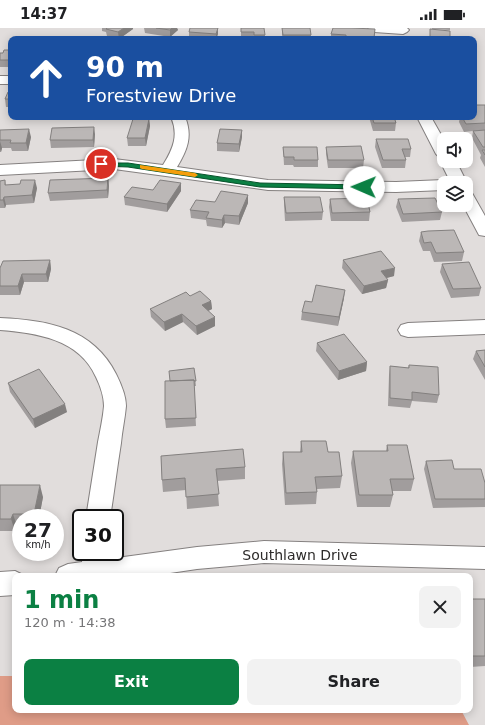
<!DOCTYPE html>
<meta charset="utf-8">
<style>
body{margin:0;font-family:"DejaVu Sans",sans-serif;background:#f2f2f2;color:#202124;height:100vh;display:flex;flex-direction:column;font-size:15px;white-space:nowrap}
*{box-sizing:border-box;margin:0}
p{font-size:13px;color:#757577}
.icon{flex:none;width:22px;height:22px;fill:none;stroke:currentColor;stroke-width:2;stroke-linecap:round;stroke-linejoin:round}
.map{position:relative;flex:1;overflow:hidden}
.sheet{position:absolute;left:12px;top:545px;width:461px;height:140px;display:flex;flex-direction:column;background:#fff;border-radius:8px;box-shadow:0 2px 10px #0003}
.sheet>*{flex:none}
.hud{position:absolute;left:8px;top:8px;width:469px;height:84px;border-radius:8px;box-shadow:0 2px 10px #0003;background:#1a4fa0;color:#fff;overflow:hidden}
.tools{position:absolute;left:437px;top:104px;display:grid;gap:8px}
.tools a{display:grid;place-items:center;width:36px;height:36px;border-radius:8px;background:#fff;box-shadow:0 2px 10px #0003;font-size:20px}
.speed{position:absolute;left:12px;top:481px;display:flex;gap:8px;font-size:20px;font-weight:700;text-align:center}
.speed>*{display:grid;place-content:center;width:52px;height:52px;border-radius:50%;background:#fff;box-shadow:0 2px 10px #0003;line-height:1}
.speed small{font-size:10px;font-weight:400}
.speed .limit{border:2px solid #111;border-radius:6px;background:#fff;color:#111}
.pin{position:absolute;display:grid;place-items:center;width:34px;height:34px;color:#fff;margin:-17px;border:2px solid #fff;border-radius:50%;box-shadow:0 1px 4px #0007}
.me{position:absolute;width:44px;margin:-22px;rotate:271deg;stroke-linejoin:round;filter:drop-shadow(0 0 3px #0008)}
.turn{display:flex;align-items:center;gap:14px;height:84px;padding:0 12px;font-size:18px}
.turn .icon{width:52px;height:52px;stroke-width:2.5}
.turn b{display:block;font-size:28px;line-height:34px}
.round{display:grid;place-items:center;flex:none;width:42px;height:42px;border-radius:8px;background:#f2f2f2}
.headline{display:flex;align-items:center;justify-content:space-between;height:68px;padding:0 12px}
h1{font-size:24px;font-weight:700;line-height:30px;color:#0b8043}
.button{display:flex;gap:8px;margin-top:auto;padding:8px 12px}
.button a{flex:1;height:46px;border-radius:8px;background:#0b8043;color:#fff;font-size:16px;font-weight:700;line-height:46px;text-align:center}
.button a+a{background:#f2f2f2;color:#202124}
.status{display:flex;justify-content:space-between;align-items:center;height:28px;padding:0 20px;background:#fff;direction:ltr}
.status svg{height:11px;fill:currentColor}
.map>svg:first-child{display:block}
</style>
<div class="status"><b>14:37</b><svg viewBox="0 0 49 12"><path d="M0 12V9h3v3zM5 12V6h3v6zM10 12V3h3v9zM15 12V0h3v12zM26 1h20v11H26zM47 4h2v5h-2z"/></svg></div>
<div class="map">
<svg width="485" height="697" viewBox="0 0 485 697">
<rect width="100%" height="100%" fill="#e1dddc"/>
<!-- green -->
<path fill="#df9c87" d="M0 648H15V682H461L469 697H0Z"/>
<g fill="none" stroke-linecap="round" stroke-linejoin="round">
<defs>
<path id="minor" d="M368 0H407L409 2 407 4 403 6 374 4 370 2Z
M0 48H11V56H0Z
M171 89H185C193 108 187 123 177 139L268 152 396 154 444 152 451 155H444V162L396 164 268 162 114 141 0 147V137L114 131 163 137C173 121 179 107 171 89Z
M417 89H431L444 112V133H456L467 155 466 156V155H451L440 133 442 130 439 129 436 126Z
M466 163 472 165 485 188V208L479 207 463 177H466Z
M0 290C47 292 93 300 116 346 121 356 126 368 126 378 125 390 122 403 121 415 117 440 114 465 110 490H86C90 465 94 440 98 414 100 403 103 390 104 378 104 369 100 357 96 349 79 311 37 305 0 302Z
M485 292V306L408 309 401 307 398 302 401 297 408 295Z
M264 513 485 519V541L264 535 197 541 150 548H55L59 540 68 536 82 534 83 524H109V531L197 519Z
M15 543 25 548H15V567L0 568V544Z"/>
</defs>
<!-- minor casing -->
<use href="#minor" stroke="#858180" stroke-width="2"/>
<!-- minor -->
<use href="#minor" fill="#fff" fill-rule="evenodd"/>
</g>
<!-- wall -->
<path fill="#a19d9d" d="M102 0H133V1L119 11 107 8 106 4 102 3Z
M144 0H177L178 2 170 9 145 5Z
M218 0V6L216 11H189V4Z
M241 0 265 7V11H241Z
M282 0 311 7V11H282Z
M432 0H450V2L432 1Z
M375 1 374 11H331V6Z
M11 22V39H0V25H3Z
M11 64V79H6L5 71Z
M485 78V139L480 130 481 127 472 110 473 103 464 104 459 94 460 89H474Z
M369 89H394L396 95 395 103H373Z
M149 91 150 98 146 118H128L127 110Z
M0 102 31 109 28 123H12L11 120H2L1 124H0Z
M242 102V109L239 124 217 123V115Z
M95 106 94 119 51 120 50 112Z
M376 111 411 121 410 129H405L406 132 405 140H382L375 119Z
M283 119 318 132V139H294L293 137H284Z
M326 119 364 132 363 140H328L326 126Z
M108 150 109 158 108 170 50 173 48 165Z
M5 152 6 157 37 160 34 175 6 177 5 180H0V153Z
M181 155V163L167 184 125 177 124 169Z
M248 167V175L239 197 225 195 222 200 207 198 206 192 191 190 190 182 215 174Z
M284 169 323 184 322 192 285 193 284 177Z
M330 171 370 184 369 193H331L329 179Z
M398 171 442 184 440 192 402 194 396 179Z
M421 204 464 224 462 233 434 234 430 223H423L419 213Z
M50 232 51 241 48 254H24L20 267H0V240Z
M343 232 394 248 386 250 388 252 386 260 362 266 342 240Z
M442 236 481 260 479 268 451 270 440 244Z
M190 268 211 273 212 281 208 283 215 298 197 307 183 294 165 303 151 289 150 281Z
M344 270 338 298 301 292 302 284 312 274Z
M317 315 367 334 366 343 338 352 316 323Z
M485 322V352L473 331 476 323Z
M409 337 439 367 437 375 412 373 410 380 388 378 389 347 390 338 408 340Z
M194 340 196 358H194L196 398 166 400 165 391 170 353Z
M8 355 67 384 35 400 10 364Z
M301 413 328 424 342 448 340 460 317 461V464L316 476 285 477 282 436 283 424H300Z
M387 417 414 451 411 463H392L393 467 390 479H357L351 435 353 423H386Z
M161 428 245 439V451L217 453 219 478 187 481 186 462 163 464 162 452Z
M426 433 454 441 485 455V479L433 480 424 441Z
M0 457 43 469 39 490H21V498H17L15 503H0Z
M470 571H485V638L470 639Z"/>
<!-- shaded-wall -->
<path fill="#83807f" d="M124 0H133V1L119 11 118 4Z
M172 0H177L178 2 170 9V2Z
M218 0V6L216 11V6Z
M149 91 150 98 146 118 145 110Z
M94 99 95 106 94 119 93 112Z
M29 101 31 109 28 123 26 115Z
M242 102V109L239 124V116Z
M0 113 2 120 1 124 0 121Z
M108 150 109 158 108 170 107 162Z
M35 152 37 160 34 175 32 167Z
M181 155V163L167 184V176Z
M248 167V175L239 197V188Z
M4 169 6 177 5 180 3 172Z
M224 187 225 195 222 200V192Z
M50 232 51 241 48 254 46 246Z
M395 240 394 248 379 252 381 243Z
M22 246 24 254 20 267 18 258Z
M388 252 386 260 362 266 364 258Z
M345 262 344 270 338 298 339 289Z
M211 273 212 281 202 286V277Z
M182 286 183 294 165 303 164 294Z
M215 289V298L197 307 196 298Z
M367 334 366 343 338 352 339 343Z
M65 376 67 384 35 400 33 391Z
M40 457 43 469 39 490H35L34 486Z
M13 486 17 498 15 503 11 491Z"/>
<!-- building -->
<path fill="#bbb7b6" stroke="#83807f" d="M107 0H124L118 4 106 1Z
M156 0H172L170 2Z
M190 0H218L216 6 189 4Z
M241 0H264L265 7H254V4H241Z
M282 0H310L311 7H283Z
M333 0H351L375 1 374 10H346V7L331 6Z
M430 1 450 3V11H430Z
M4 22H11V32H0V25H3Z
M8 64H11V71H5Z
M474 77H485V95L466 96 462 89H474Z
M372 89H394L396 95H374Z
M133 91H149L145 110H127Z
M94 99 93 112H50L52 100Z
M29 101 26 115H10L11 112H0V102Z
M220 101 242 102 239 116 217 115Z
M485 102V119H483L473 103Z
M376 111H408L411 121H402L406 132H383Z
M361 118 364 132H328L326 119Z
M283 119H317L318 132H294V129H284Z
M482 122H485V127Z
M108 150 107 162 48 165 50 152Z
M5 152V157L20 156 21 152H35L32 167 4 169 3 172H0V153Z
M160 152 181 155 167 176 124 169 132 159 153 162Z
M221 163 248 167 239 188 224 187 222 192 206 190 209 184 190 182 196 172 215 174Z
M284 169H320L323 184 286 185Z
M367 170 370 184 332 185 330 171Z
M435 170 442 184 403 186 398 171Z
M454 202 464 224 436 225 431 214 424 215 421 204 428 203Z
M381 223 395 240 381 243 388 252 364 258 343 232Z
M50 232 46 246H22L18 258H0V240L3 233Z
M469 234 481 260 453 261 442 236Z
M316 257 345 262 339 289 302 284 305 273 312 274Z
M200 263 211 273 202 277 215 289 196 298 182 286 164 294 150 281 186 264 190 268Z
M344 306 367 334 339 343 317 315Z
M485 322V339L476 323Z
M409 337 438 339 439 367 412 364V372L390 370V338L409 340Z
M194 340 196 353H194V352L170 353 169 343Z
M39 341 65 376 33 391 8 355Z
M194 352 196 390 165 391V353Z
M301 413H326L328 424H339L342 448 315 449 317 464 286 465 283 424H302Z
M387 417H407L414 451H390L393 467H359L353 423H388Z
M243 421 245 439 216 441 219 466 186 469 185 450 162 452 161 428Z
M452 432 454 441H481L485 455V471H435L426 433Z
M0 457H40L34 486H13L11 491H0Z
M470 571H485V628H470Z"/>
<!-- route -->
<path fill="#0b8043" stroke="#07532c" d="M98 135H128L260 155 364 157 367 159 364 161 260 159 128 139 101 138 97 136Z"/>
<!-- slow -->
<path fill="#f59e0b" d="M140 137 195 145 198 147 195 149 142 141 140 140Z"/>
<g text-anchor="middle" stroke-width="3" stroke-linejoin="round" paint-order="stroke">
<!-- near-street labels -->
<g font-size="14" fill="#2d2b2a" stroke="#fff">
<text x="300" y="532">Southlawn Drive</text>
</g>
</g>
</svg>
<div class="tools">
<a><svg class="icon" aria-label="sound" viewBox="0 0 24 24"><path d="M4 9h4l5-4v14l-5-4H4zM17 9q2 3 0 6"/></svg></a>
<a><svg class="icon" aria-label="layers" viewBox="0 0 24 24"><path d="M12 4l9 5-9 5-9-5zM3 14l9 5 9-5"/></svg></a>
</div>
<div class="speed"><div>27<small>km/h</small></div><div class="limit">30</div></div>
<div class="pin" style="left:101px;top:136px;background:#d93025"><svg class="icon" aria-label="arrive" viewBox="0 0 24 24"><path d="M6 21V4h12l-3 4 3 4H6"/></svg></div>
<svg class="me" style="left:364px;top:159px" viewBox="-20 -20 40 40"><circle r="19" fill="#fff"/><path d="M0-13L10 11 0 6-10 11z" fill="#0b8043"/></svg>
<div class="hud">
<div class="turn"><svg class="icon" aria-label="ahead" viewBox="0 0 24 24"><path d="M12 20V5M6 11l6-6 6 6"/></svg><div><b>90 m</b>Forestview Drive</div></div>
</div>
<section class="sheet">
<div class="headline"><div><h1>1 min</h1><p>120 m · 14:38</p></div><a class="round"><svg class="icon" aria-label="close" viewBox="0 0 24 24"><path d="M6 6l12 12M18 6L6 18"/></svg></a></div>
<div class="button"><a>Exit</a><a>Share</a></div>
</section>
</div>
